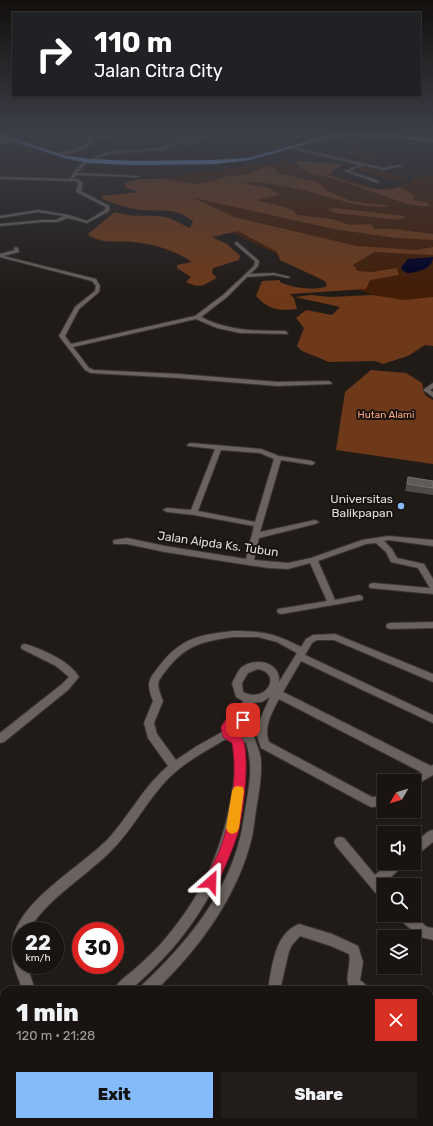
<!DOCTYPE html>
<meta charset="utf-8">
<style>
body{margin:0;font-family:Rubik,sans-serif;background:#221d1b;color:#f1f3f6;height:100vh;display:flex;flex-direction:column;font-size:15px;white-space:nowrap}
*{box-sizing:border-box;margin:0}
p{font-size:13px;color:#9f9e9f}
.icon{flex:none;width:22px;height:22px;fill:none;stroke:currentColor;stroke-width:2;stroke-linecap:round;stroke-linejoin:round}
.map{position:relative;flex:1;overflow:hidden}
.panel{position:absolute;left:0px;top:986px;width:433px;height:140px;display:flex;flex-direction:column;background:#191412;border-radius:12px 12px 0 0;box-shadow:0 1px 3px #0004,0 0 0 1px #373332}
.panel>*{flex:none}
.guide{position:absolute;left:12px;top:12px;width:409px;height:84px;border-radius:0px;box-shadow:0 1px 3px #0004,0 0 0 1px #373332;background:#202124;color:#fff;overflow:hidden}
.needle{width:26px;rotate:232deg}
.tools{position:absolute;left:377px;top:774px;display:grid;gap:8px}
.tools a{display:grid;place-items:center;width:44px;height:44px;border-radius:0px;background:#191412;box-shadow:0 1px 3px #0004,0 0 0 1px #373332;font-size:20px}
.speed{position:absolute;left:12px;top:922px;display:flex;gap:8px;font-size:20px;font-weight:700;text-align:center}
.speed>*{display:grid;place-content:center;width:52px;height:52px;border-radius:50%;background:#191412;box-shadow:0 1px 3px #0004,0 0 0 1px #373332;line-height:1}
.speed small{font-size:10px;font-weight:400}
.speed .limit{border:6px solid #d22;background:#fff;color:#111}
.pin{position:absolute;display:grid;place-items:center;width:34px;height:34px;color:#fff;margin:-17px;border-radius:8px;box-shadow:0 2px 6px #0006}
.me{position:absolute;width:44px;margin:-22px;rotate:25deg;stroke-linejoin:round;filter:drop-shadow(0 0 3px #0008)}
.turn{display:flex;align-items:center;gap:14px;height:84px;padding:0 16px;font-size:18px}
.turn .icon{width:52px;height:52px;stroke-width:2.5}
.turn b{display:block;font-size:28px;line-height:34px}
.round{display:grid;place-items:center;flex:none;width:42px;height:42px;border-radius:0px;background:#221d1b}
.overview{display:flex;align-items:center;justify-content:space-between;height:68px;padding:0 16px}
h1{font-size:24px;font-weight:800;line-height:30px}
.action{display:flex;gap:8px;margin-top:auto;padding:8px 16px}
.action a{flex:1;height:46px;border-radius:0px;background:#86bbfb;color:#111;font-size:16px;font-weight:800;line-height:46px;text-align:center}
.action a+a{background:#221d1b;color:#f1f3f6}
.map>svg:first-child{display:block}
</style>
<div class="map">
<svg width="433" height="1126" viewBox="0 0 433 1126">
<rect width="100%" height="100%" fill="#211b18"/>
<!-- green -->
<path fill="#431d06" d="M352 150 385 156 364 159 347 151Z
M288 161 381 190 410 183 413 178 433 175V317L327 278 126 182Z
M363 166 407 178 401 182 355 169Z"/>
<!-- forest -->
<path fill="#6e3919" d="M295 161 343 164 328 175C351 182 376 195 400 187L415 196 413 200 425 202 431 206H418L407 204 339 180 312 174 300 168Z
M267 167H274L276 173 318 182 326 190 350 201 391 206C369 209 350 203 328 197 302 189 267 181 240 182L269 188 280 195 256 200 291 209 297 215 332 219 350 225 371 224 374 229H393L433 234V240L396 238 334 229 194 198 234 217 357 246 416 250 433 247V255L374 252 353 265 358 271 372 272 397 268 399 275 370 280 366 289 290 294 294 298 297 309C279 311 269 310 256 296L262 281 280 280V282C292 288 316 291 327 286L325 281 280 260 277 252 238 231 212 237 227 244 240 256 239 260 213 268 212 273 217 278C203 284 202 290 186 282L191 277 177 268V265L192 262C175 250 153 244 133 242 117 240 100 245 88 234L115 212C132 218 148 214 165 217 173 218 182 225 190 228L193 221C173 206 163 212 141 210 127 208 116 204 102 199V196L139 192 127 188 124 183 139 179H162L195 184 217 180 228 176 243 175Z
M336 208 404 216V218L399 220 335 213 328 209Z
M311 295 330 297 372 295 404 300 433 297V346L425 345 408 356 383 364 375 361 329 362 302 351 297 346 304 328 296 318 306 310 332 315 340 307 295 297Z
M371 370 406 373 422 383 425 395 433 400V464L336 450 345 392Z"/>
<!-- water -->
<path fill="#000024" d="M433 257C433 269 416 273 407 273L402 270 401 267 408 259Z"/>
<g fill="none" stroke-linecap="round" stroke-linejoin="round">
<defs>
<path id="street" d="M59 133 89 136 91 133H93L92 138 108 137V135L112 133H116L111 136 112 139 91 140 94 141 90 145 82 150 58 156 57 154 80 148 90 142 85 140 88 138 61 136Z
M199 133H203L163 150 108 154 90 162 87 161 107 152 161 148Z
M215 133H219L190 145 187 144Z
M384 133H389L410 138 408 139Z
M294 147 383 168 400 165 402 166 383 170 363 165 349 171 379 181 378 183 344 171 360 165 293 149Z
M84 161 87 162 77 173 139 176 137 177 76 175 73 178H71L73 173Z
M0 177 77 179 83 183 81 191 109 206V211L87 223 68 218 57 222H42L0 226V224L42 220H56L64 216 38 212 0 218V216L38 210 69 215 87 221 105 210 106 207 78 193 76 190 79 183 75 181 0 179Z
M237 242 259 261 258 266 250 274 274 273 290 277 288 278 274 275 247 277 227 297 201 317C228 331 255 331 285 331L288 333 287 334 240 333 217 328 196 319 73 347 89 368 94 370 179 374 277 382 329 381 332 383 331 384 277 386 179 378 91 373 85 370 59 336 75 307 95 291 96 286 92 281 0 257V254L15 250 14 248 16 247 18 248 19 252 3 256 96 279 100 286 99 292 79 309 65 336 71 344 195 316 223 295 254 266 255 261 235 244V243Z
M433 383V388L430 390 433 392V397L423 390Z
M190 443 261 449 279 456 312 461 315 463 312 465 281 460 260 532 315 520 319 522 315 524 259 538 254 560 288 563 311 558 362 540 388 536 433 540V546L388 540 384 541 392 549 397 558 424 564 433 579V594L370 588 369 586 370 584 373 583 430 588 418 568 391 562 386 552 376 543 366 544 318 561 335 600 359 595 362 596 363 598 362 600 281 614 278 613 277 611 278 609 327 601 310 563 288 569 268 568 165 552 127 544H114L113 542 114 540 127 538 165 546 246 559 254 526 194 515 167 512 163 510 167 508 191 510 215 449 188 446 187 445ZM221 450 260 453 274 459 255 522 198 511Z
M433 622V628L390 629 387 628 386 626 387 624 390 623Z
M233 631C263 631 274 633 301 647L306 639 313 635 335 634 433 674V682L334 640H317L312 643 305 655 433 715V723L301 661 283 692 431 766 433 765V775L414 786V781H409L410 778 421 772 279 699C272 712 263 728 269 742L372 797 384 796V806L371 807 367 805 261 748 257 736 258 724 270 697 262 702 252 703 247 718 252 722 256 732 254 736C256 744 261 753 261 762 262 776 259 791 257 804 255 815 254 827 252 837 238 896 199 949 156 990H141L142 985C185 945 226 896 240 838 243 827 244 816 246 805 250 780 253 766 246 742L243 743C247 766 244 789 240 812 224 886 187 942 130 990H114C118 980 130 974 137 967 145 960 152 953 159 946 196 904 217 864 229 809 234 787 237 765 233 743L226 739C204 752 181 764 164 783 144 805 131 832 109 853 82 879 47 899 28 931H21V965H27L35 990H23C17 976 11 961 12 946 13 904 81 867 108 839 129 816 144 786 168 766L148 738 144 723 153 701C146 683 148 680 160 665 182 637 200 635 233 631ZM233 637H258L277 642 297 653 279 682C281 662 256 657 242 667 238 670 235 678 232 683L236 697 243 701 238 715C229 714 221 723 222 732L197 746 176 760 157 734 154 723 163 701C156 683 156 683 168 668 187 644 205 641 233 637ZM258 669C283 674 266 704 243 692L242 683 248 673ZM237 723C242 724 244 726 246 731 241 736 237 736 232 732L231 728Z
M25 644C42 649 70 661 79 677L68 690 4 742 0 743V733L62 684 69 677 56 666 22 649 21 647 22 645Z
M433 830V842L418 854 414 855V843L429 831Z
M340 837 344 838 375 875 389 863H404L402 867 383 884 384 885V900L380 898 336 846 334 842 336 838Z
M397 915H412L427 927 433 928V940L420 937 399 919Z
M299 924 332 934 358 946 363 962 360 980 366 985 367 990H352C342 980 352 968 349 954L331 946 300 936 292 945 289 951 280 990H268C272 967 274 934 299 924Z
M429 1014 433 1016V1030L429 1028Z
M4 1053V1068L0 1070V1055Z
M429 1077 433 1079V1094L429 1092Z
M4 1080V1095L0 1097V1082Z
M234 1122H248L247 1126H233Z
M406 1122H426L427 1126H407Z"/>
<path id="secondary" d="M0 138H6"/>
<path id="highway" d="M0 134 66 156 89 159 134 161 214 160 249 158 326 136 344 134 392 135 433 140V142L392 137 344 136 328 138 249 160 214 164 134 165 89 163 65 158 0 137Z"/>
</defs>
<!-- street casing -->
<use href="#street" stroke="#3a3533" stroke-width="2"/>
<!-- secondary casing -->
<use href="#secondary" stroke="#3a3533" stroke-width="12"/>
<!-- highway casing -->
<use href="#highway" stroke="#3a3533" stroke-width="2"/>
<!-- street -->
<use href="#street" fill="#69625e" fill-rule="evenodd"/>
<!-- secondary -->
<use href="#secondary" stroke="#6d798b" stroke-width="10"/>
<!-- highway -->
<use href="#highway" fill="#76b0f5" fill-rule="evenodd"/>
</g>
<!-- wall -->
<path fill="#514b47" d="M408 477 433 481V495L405 491Z
M433 995V1012L430 1011 432 998Z"/>
<!-- building -->
<path fill="#605b57" stroke="#746f6c" d="M408 477 433 481V488L407 484Z"/>
<!-- sky -->
<linearGradient id="sky" x2="0" y2="1"><stop stop-color="#120f0d"/><stop offset="0.46" stop-color="#3d3f48"/><stop offset="1" stop-color="#3d3f48" stop-opacity="0"/></linearGradient>
<rect width="433" height="291" fill="url(#sky)"/>
<!-- route -->
<path fill="#e11d48" stroke="#92132f" d="M231 716 247 717 249 720 247 723 234 725 232 728V731C236 733 241 735 242 738 251 753 243 815 238 833 232 852 224 869 216 887L211 889 206 887 204 882C209 872 214 862 219 852 231 822 238 774 232 743L223 737 221 727 227 718Z"/>
<!-- slow -->
<path fill="#f59e0b" d="M238 786 243 787 244 791 239 828 237 832 232 834 228 832 226 828 232 791 234 787Z"/>
<!-- markers -->
<circle fill="#86bbfb" stroke="#181210" stroke-width="1.5" cx="401" cy="506" r="4"/>
<g text-anchor="middle" stroke-width="4" stroke-linejoin="round" paint-order="stroke">
<!-- far-park labels -->
<g font-size="10" fill="#fca77a" stroke="#181210">
<text x="386" y="418">Hutan Alami</text>
</g>
<!-- poi labels -->
<g font-size="12" fill="#e1dddb" stroke="#181210" text-anchor="end">
<text x="393" y="503">Universitas<tspan x="393" dy="14">Balikpapan</tspan></text>
</g>
<!-- street labels -->
<g font-size="12" fill="#e1dddb" stroke="#181210">
<text transform="translate(218 544) rotate(8)" y="4">Jalan Aipda Ks. Tubun</text>
</g>
</g>
</svg>
<div class="tools">
<a><svg class="needle" viewBox="-14 -14 28 28"><path d="M0-13l5 13h-10z" fill="#e53935"/><path d="M0 13l5-13h-10z" fill="#9f9e9f"/></svg></a>
<a><svg class="icon" aria-label="sound" viewBox="0 0 24 24"><path d="M4 9h4l5-4v14l-5-4H4zM17 9q2 3 0 6"/></svg></a>
<a><svg class="icon" aria-label="search" viewBox="0 0 24 24"><circle cx="10" cy="10" r="6"/><path d="M15 15l6 6"/></svg></a>
<a><svg class="icon" aria-label="layers" viewBox="0 0 24 24"><path d="M12 4l9 5-9 5-9-5zM3 14l9 5 9-5"/></svg></a>
</div>
<div class="speed"><div>22<small>km/h</small></div><div class="limit">30</div></div>
<div class="pin" style="left:243px;top:720px;background:#d93025"><svg class="icon" aria-label="arrive" viewBox="0 0 24 24"><path d="M6 21V4h12l-3 4 3 4H6"/></svg></div>
<svg class="me" style="left:211px;top:882px" viewBox="-20 -20 40 40"><path d="M0-17L14 15 0 8-14 15z" fill="#e11d48" stroke="#fff" stroke-width="4"/></svg>
<div class="guide">
<div class="turn"><svg class="icon" aria-label="right" viewBox="0 0 24 24"><path d="M7 20v-9h11M14 6l5 5-5 5"/></svg><div><b>110 m</b>Jalan Citra City</div></div>
</div>
<section class="panel">
<div class="overview"><div><h1>1 min</h1><p>120 m · 21:28</p></div><a class="round" style="background:#d93025;color:#fff"><svg class="icon" aria-label="close" viewBox="0 0 24 24"><path d="M6 6l12 12M18 6L6 18"/></svg></a></div>
<div class="action"><a>Exit</a><a>Share</a></div>
</section>
</div>
